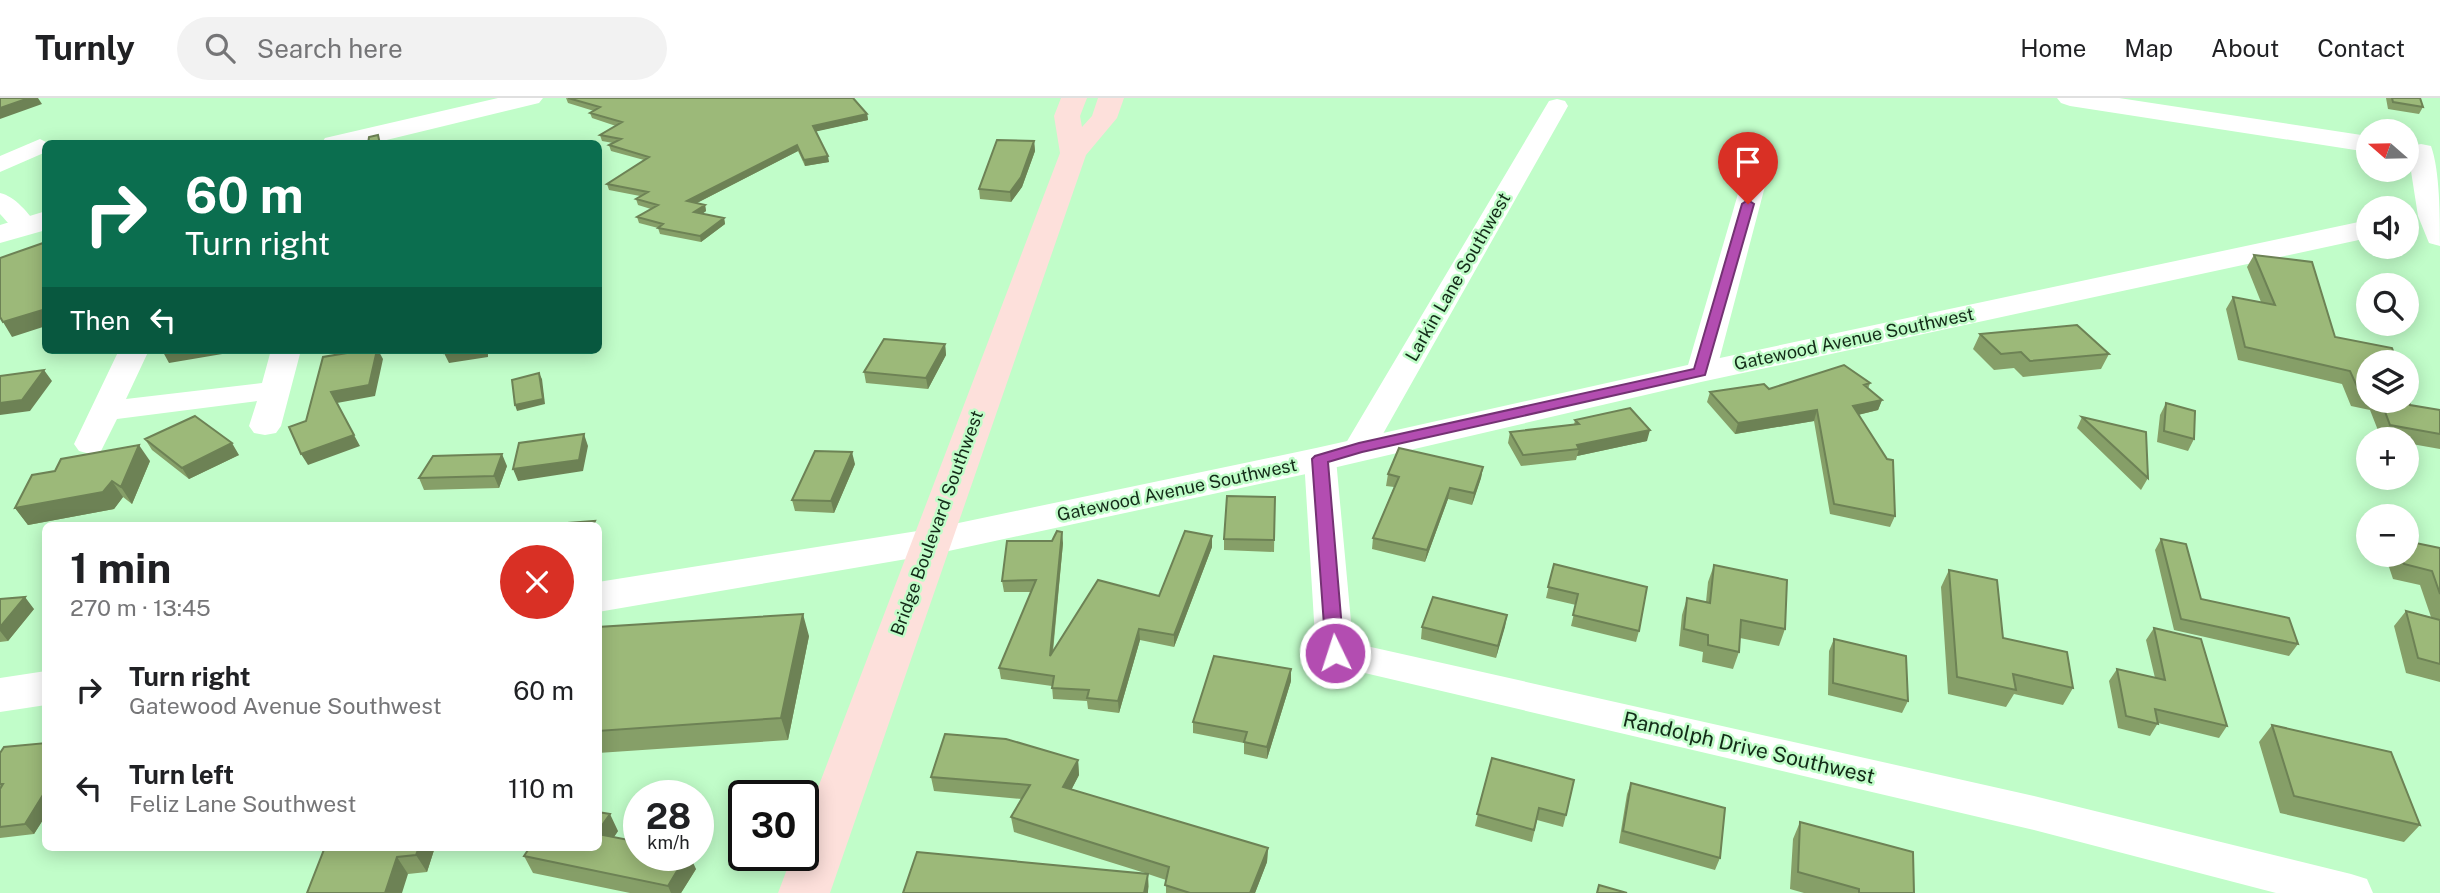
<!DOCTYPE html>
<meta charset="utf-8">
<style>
body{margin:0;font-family:"Public Sans",sans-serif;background:#f2f2f2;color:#202124;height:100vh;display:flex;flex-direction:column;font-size:26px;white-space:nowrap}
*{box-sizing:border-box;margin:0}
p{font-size:23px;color:#757577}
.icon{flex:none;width:38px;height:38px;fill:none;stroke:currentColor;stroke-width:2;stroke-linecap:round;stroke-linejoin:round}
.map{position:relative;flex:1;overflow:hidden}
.side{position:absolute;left:42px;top:424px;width:560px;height:329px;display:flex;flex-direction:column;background:#fff;border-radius:10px;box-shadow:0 4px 18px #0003}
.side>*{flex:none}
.guide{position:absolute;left:42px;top:42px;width:560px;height:214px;border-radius:10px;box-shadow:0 4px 18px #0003;background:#0b6e4f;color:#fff;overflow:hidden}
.needle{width:46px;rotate:290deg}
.tools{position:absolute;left:2356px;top:21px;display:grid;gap:14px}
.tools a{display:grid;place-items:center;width:63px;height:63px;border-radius:50%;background:#fff;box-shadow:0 4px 18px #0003;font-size:35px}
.speed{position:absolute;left:623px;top:682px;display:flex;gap:14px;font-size:35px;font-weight:700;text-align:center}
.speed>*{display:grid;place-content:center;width:91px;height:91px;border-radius:50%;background:#fff;box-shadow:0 4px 18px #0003;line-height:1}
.speed small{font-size:18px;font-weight:400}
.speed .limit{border:4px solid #111;border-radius:10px;background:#fff;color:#111}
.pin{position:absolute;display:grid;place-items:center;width:60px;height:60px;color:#fff;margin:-72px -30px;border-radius:50% 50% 50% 0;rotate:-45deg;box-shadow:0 0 7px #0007}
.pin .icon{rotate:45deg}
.me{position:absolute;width:77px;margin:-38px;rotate:356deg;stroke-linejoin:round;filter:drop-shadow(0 0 5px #0008)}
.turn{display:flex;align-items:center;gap:24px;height:147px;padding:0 28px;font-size:32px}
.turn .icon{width:91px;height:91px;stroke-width:2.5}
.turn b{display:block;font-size:49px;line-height:60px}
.then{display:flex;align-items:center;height:66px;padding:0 28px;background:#0003;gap:14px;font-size:26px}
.round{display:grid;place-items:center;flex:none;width:74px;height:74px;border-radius:37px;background:#f2f2f2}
.overview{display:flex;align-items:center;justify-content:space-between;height:119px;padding:0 28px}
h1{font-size:42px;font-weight:700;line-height:52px}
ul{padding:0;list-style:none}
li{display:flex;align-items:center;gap:21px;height:98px;padding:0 28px}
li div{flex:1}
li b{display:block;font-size:26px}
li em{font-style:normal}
header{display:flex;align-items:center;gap:42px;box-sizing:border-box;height:98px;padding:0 35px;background:#fff;border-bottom:2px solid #e0e0e0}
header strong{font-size:33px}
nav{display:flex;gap:38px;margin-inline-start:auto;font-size:24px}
.search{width:490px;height:63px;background:#f2f2f2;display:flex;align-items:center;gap:18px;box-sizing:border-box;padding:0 24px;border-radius:38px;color:#757577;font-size:26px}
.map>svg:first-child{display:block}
</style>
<header>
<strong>Turnly</strong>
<div class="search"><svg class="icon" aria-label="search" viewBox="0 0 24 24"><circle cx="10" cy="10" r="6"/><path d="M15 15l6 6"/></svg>Search here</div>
<nav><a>Home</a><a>Map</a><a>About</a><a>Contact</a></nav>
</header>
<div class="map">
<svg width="2440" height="795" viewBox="0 0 2440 795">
<rect width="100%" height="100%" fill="#c1fdc9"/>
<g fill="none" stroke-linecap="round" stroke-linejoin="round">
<!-- minor -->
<path fill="#fff" fill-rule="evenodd" d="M1557 1 1565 3 1568 8 1375 350 1370 357 1359 360 1348 357 1343 350 1546 8 1549 3Z
M40 41 50 46H46V54L0 74V58Z
M1761 51 1769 53 1773 58 1716 274 1711 280 1701 283 1691 280 1686 274 1749 58 1753 53Z
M0 95C15 98 29 116 38 128L34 133C17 138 11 128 0 116Z
M119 252H149L126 301 262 285 271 252H301L281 328 276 335 265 337 254 335 249 328 257 303 117 321 101 353 90 356 79 353 74 346Z
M1320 351 1331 354 1336 361 1353 545 2034 698 2351 776 2367 781 2373 795H2276L2034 732 1322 565 1316 555 1304 361 1309 354Z"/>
<!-- tertiary -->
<path fill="#fff" fill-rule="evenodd" d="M498 0H543L539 5 370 46H321L325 40Z
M2057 0H2119L2368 38V54L2070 8 2061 5Z
M2421 46 2431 48C2440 73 2440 119 2440 148L2429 145 2418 118 2408 54 2411 48Z
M46 113V132L0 145V127Z
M2368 122V140L1701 284 1320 373 930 457 598 514V484L930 431 1316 350 1701 264Z
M46 573V607L0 614V580Z"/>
<!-- secondary -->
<path fill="#fde0db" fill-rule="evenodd" d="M1061 0H1087L1080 18 1082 29 1092 18 1098 0H1124L1117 20 1086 57 830 795H778L792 758H803V729L1060 55 1054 18Z"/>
</g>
<!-- wall -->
<path fill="#869f68" d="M566 0 867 16 868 22 816 33 829 64 805 68 798 53 697 105 705 107 706 113 702 116 724 120 725 126 701 144 660 136 658 130 639 125 637 119 651 111 638 107 636 101 640 98 609 92 607 86 644 62 611 53 609 47 613 45 602 43 600 37 616 28 592 20 590 15 594 13 568 5Z
M2386 0H2420L2423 9 2419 16 2388 11Z
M1034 43 1035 53 1022 89 1011 104 980 101 979 91Z
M2254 157 2335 239 2368 264V303H2406L2410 307 2440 312V351L2406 345V341H2389L2381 340 2370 312 2351 308 2342 286 2238 262 2226 211 2233 199 2261 204 2247 169Z
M1980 236 2109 256 2101 271 2023 279 2014 270 1994 272 1973 251Z
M945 246 946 257 928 291 866 285 864 274Z
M1870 285 1868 291 1882 302 1878 312 1858 317 1895 418 1890 429 1830 416 1814 323 1735 336 1707 304 1710 294Z
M2166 305 2194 341 2188 353 2157 344 2160 317Z
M2082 319 2148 380 2141 392 2077 330Z
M1575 322 1647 343 1577 358 1576 362 1521 368 1508 345 1510 334 1574 327Z
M145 341 239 357 189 381 152 352Z
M150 363 132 406 123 399 114 411 28 427 15 410Z
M855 366 834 415 795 413 792 402Z
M507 368 499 390 424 392 419 380Z
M1483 369 1481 380 1472 407 1448 401 1425 464 1372 451 1373 440 1394 389 1386 388 1388 376Z
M1275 399 1274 454 1224 452V441Z
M1212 438V449L1174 549 1140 542 1119 615 1088 611 1087 603 1053 601 1052 588 1001 581 999 570 1031 494H1004L1002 483 1063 445 1053 554 1159 498Z
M2161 441 2201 501 2298 546 2289 558 2174 532 2155 452Z
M2440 450V584L2406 575 2394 528 2406 513 2431 519 2420 487 2393 481 2385 457H2406Z
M1554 466 1639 533 1636 544 1571 528 1576 507 1546 500Z
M1714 467 1785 531 1779 548 1740 540 1739 554 1733 571 1702 564 1703 554 1679 548 1682 517 1687 500 1706 504 1708 484Z
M1949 472 2003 540 2073 590 2063 607 2014 596 2006 609 1948 596 1941 489Z
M0 501 34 511 8 543 0 544Z
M1507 517 1496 560 1421 541 1422 529Z
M598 529 809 538 788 642 598 655Z
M2154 530 2227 628 2219 640 2158 625 2150 638 2118 630 2109 583 2117 571 2155 580 2146 542Z
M1834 541 1908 603 1902 615 1828 597 1829 553Z
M1291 583 1267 661 1244 656V645L1193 635V624Z
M2272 627 2420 727 2404 744 2280 715 2259 644Z
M46 645V717L34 736 0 740V655Z
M1492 660 1566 717 1563 729 1537 722 1532 744 1475 728Z
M1078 662 1079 677 1071 692 1268 750 1267 764 1255 795H1166V782L1148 776 1149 793 1145 775 1014 734 1011 719 1022 701 934 693 931 679Z
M1631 685 1720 760 1715 772 1619 745 1627 696Z
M1800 724 1914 795H1804L1790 791 1793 741Z
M618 733 614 739 696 771 681 795H630L533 775 524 758Z
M325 749H435L427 774 408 776Z"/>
<!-- shaded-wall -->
<path fill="#6d8255" d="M29 0H38L42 6 0 21V10Z
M867 16 868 22 814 34 813 28Z
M1034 43 1035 53 1022 89 1011 104 1010 94Z
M797 47 798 53 689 109 687 103Z
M828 58 829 64 805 68 804 62Z
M705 107 706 113 696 120 694 114Z
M724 120 725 126 701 144 700 138Z
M46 211V228L12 239 3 224Z
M945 246 946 257 928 291 926 280Z
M175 252H241L240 253 169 265 163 254Z
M377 252H378L383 261 375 298 337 305 331 294Z
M459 252H488V259L449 265 444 255Z
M44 272 52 283 30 313 0 317V305Z
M539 275 542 281 545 306 517 313 515 307Z
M1882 302 1878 312 1849 319 1853 308Z
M1817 312 1814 323 1735 336 1738 325Z
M1650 332 1647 343 1577 358 1579 351 1577 347Z
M584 336 588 348 583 373 518 383 513 371Z
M354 337 360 348 308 367 301 356Z
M232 345 239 357 189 381 182 370Z
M139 347 150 363 132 406 121 389Z
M852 354 855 366 834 415 831 403Z
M502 356 507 368 499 390 494 378Z
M1483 369 1481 380 1472 407 1474 395Z
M112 383 123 399 114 411 28 427 15 410Z
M1450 390 1448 401 1425 464 1427 452Z
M1062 434 1063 445 1051 569 1050 558Z
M1212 438V449L1174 549V537Z
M25 499 34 511 8 543 0 533V529Z
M803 516 809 538 788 642 781 620Z
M1507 517 1505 529 1496 560 1498 548Z
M1139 531 1140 542 1119 615 1118 603Z
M1291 571V583L1267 661V649Z
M1078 662 1079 677 1065 704 1063 689Z
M46 692V717L34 736 25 726Z
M610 716 618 733 605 752 598 738V733Z
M419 749H435L427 774 416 757Z
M1268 750 1267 764 1255 795H1250Z
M686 758H690L696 771 681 795H671L668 788Z
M397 759 408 776 402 795H385Z
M1148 776V795H1144Z"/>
<!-- building -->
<path fill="#9cb979" stroke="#6d8255" stroke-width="2" d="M0 0H29L0 10Z
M568 0H853L867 16 813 28 828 58 804 62 797 47 687 103 705 107 694 114 724 120 700 138 658 130 663 126 637 119 658 107 636 101 648 94 607 86 649 59 609 47 621 41 600 37 622 24 590 15 600 9Z
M2392 0H2420L2423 9 2393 4Z
M378 37 380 46H368L369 39Z
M997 42 1034 43 1021 79 1010 94 979 91Z
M46 144V211L3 224 0 219V160Z
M2254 157 2312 164 2335 239 2392 250 2397 264H2368V297L2360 295 2350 273 2245 249 2233 199 2275 207Z
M2077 227 2109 256 2030 263 2021 254 2001 256 1980 236Z
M884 241 945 246 926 280 864 274Z
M365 252H377L369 287 331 294 354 337 301 356 289 329 306 323 323 259Z
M444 252H459L444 255Z
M1844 267 1870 285 1864 287 1882 302 1853 308 1887 361 1893 362 1895 418 1834 406 1817 312 1738 325 1710 294 1764 286 1769 291Z
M44 272 22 302 0 305V278Z
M539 275 543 301 515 307 512 282Z
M2406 294 2410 307 2440 312V336L2390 327 2381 303H2406Z
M2166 305 2195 313 2194 341 2164 333Z
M1630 310 1650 332 1577 347 1579 351 1523 357 1510 334 1579 326 1575 322Z
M195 318 232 345 182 370 145 341Z
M2082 319 2146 334 2148 380Z
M584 336 579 362 513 371 519 345Z
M139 347 121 389 112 383 103 394 15 410 32 377 55 373 61 361Z
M1399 350 1483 369 1474 395 1450 390 1427 452 1373 440 1399 379 1388 376Z
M815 353 852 354 831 403 792 402Z
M502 356 494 378 419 380 433 358Z
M1227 398 1275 399 1274 442 1224 441Z
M595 423 593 427H541Z
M1057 433 1062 434 1050 558 1098 482 1159 498 1185 433 1212 438 1174 537 1139 531 1118 603 1087 600 1089 592 1052 590 1054 578 999 570 1036 482 1002 483 1007 443H1052Z
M2161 441 2186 446 2201 501 2289 520 2298 546 2181 521Z
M2406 443 2440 450V496L2432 473 2404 466 2401 457H2406Z
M1554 466 1647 489 1639 533 1573 517 1578 496 1548 489Z
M1714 467 1787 482 1785 531 1741 522 1739 554 1708 547V537L1684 531 1687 500 1710 505Z
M1949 472 1997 482 2003 540 2067 554 2073 590 2013 576 2016 592 1957 579Z
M25 499 0 529V501Z
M1433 499 1507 517 1498 548 1422 529Z
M2406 513 2440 522V566L2418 560Z
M803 516 781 620 598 633V529Z
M2154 530 2201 541 2227 628 2155 611 2158 626 2126 618 2117 571 2165 582Z
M1834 541 1906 558 1908 603 1833 585Z
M1214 558 1291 571 1267 649 1244 644 1247 634 1193 624Z
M2272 627 2391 654 2420 727 2294 698Z
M945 636 1006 641 1078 662 1063 689 1268 750 1250 795H1190L1165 787 1169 769 1011 719 1030 687 931 679Z
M46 645V692L25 726 0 729V691L3 686H0V655L4 649Z
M1492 660 1574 682 1566 717 1539 710 1534 732 1477 716Z
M1631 685 1725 710 1720 760 1623 733Z
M598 714 610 716 598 733Z
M1800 724 1913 754 1914 795H1859V791L1798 774Z
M598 736 639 744V758H686L668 788 524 758 530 749H598Z
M325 749H419L416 757 397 759 385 795H307Z
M917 754 1148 776 1144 795H903Z
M1599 787 1627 795H1597Z"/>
<!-- route -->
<path fill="#b34db1" stroke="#743273" stroke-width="2" d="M1748 102 1754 106 1705 277 1362 354 1328 364 1344 555 1342 560H1329L1326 555 1312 361 1315 358 1359 345 1694 271 1742 106Z"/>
<g text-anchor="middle" stroke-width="5" stroke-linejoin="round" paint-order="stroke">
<!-- street labels -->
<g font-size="18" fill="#132b18" stroke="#c1fdc9">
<text transform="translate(1458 179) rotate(-60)" y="6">Larkin Lane Southwest</text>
<text transform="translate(1854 241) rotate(-12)" y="6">Gatewood Avenue Southwest</text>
<text transform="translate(1177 392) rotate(-12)" y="6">Gatewood Avenue Southwest</text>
<text transform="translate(937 425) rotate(-70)" y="6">Bridge Boulevard Southwest</text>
</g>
<!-- near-street labels -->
<g font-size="21" fill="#132b18" stroke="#c1fdc9">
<text transform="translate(1749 650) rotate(13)" y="7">Randolph Drive Southwest</text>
</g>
</g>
</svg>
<div class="tools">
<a><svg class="needle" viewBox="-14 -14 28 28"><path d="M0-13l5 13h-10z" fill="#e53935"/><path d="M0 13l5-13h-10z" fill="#757577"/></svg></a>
<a><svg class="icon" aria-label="sound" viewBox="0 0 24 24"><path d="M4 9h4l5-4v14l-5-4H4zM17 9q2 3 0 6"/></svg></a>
<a><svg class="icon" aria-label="search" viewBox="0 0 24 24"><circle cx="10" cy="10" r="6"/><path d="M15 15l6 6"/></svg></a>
<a><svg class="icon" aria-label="layers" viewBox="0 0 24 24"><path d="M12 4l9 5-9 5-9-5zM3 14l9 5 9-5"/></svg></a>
<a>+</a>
<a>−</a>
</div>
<div class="speed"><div>28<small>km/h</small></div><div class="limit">30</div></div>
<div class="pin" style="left:1748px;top:106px;background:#d93025"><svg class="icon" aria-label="arrive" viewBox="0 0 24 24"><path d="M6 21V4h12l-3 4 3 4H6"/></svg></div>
<svg class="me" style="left:1335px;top:555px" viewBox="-20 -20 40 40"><circle r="17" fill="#b34db1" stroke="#fff" stroke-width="3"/><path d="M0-11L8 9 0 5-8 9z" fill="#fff"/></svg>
<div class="guide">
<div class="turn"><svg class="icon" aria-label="right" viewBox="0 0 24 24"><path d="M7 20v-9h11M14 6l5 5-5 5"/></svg><div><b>60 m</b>Turn right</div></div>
<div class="then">Then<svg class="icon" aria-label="left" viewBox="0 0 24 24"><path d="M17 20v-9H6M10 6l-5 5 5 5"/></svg></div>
</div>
<section class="side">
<div class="overview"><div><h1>1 min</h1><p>270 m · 13:45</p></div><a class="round" style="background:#d93025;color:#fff"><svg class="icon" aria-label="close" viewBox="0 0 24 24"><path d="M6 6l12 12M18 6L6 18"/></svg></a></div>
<ul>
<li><svg class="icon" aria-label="right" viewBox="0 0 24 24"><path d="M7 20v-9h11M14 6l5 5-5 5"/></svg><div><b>Turn right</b><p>Gatewood Avenue Southwest</p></div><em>60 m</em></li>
<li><svg class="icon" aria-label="left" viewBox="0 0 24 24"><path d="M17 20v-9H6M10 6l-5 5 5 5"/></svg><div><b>Turn left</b><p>Feliz Lane Southwest</p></div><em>110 m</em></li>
</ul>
</section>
</div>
